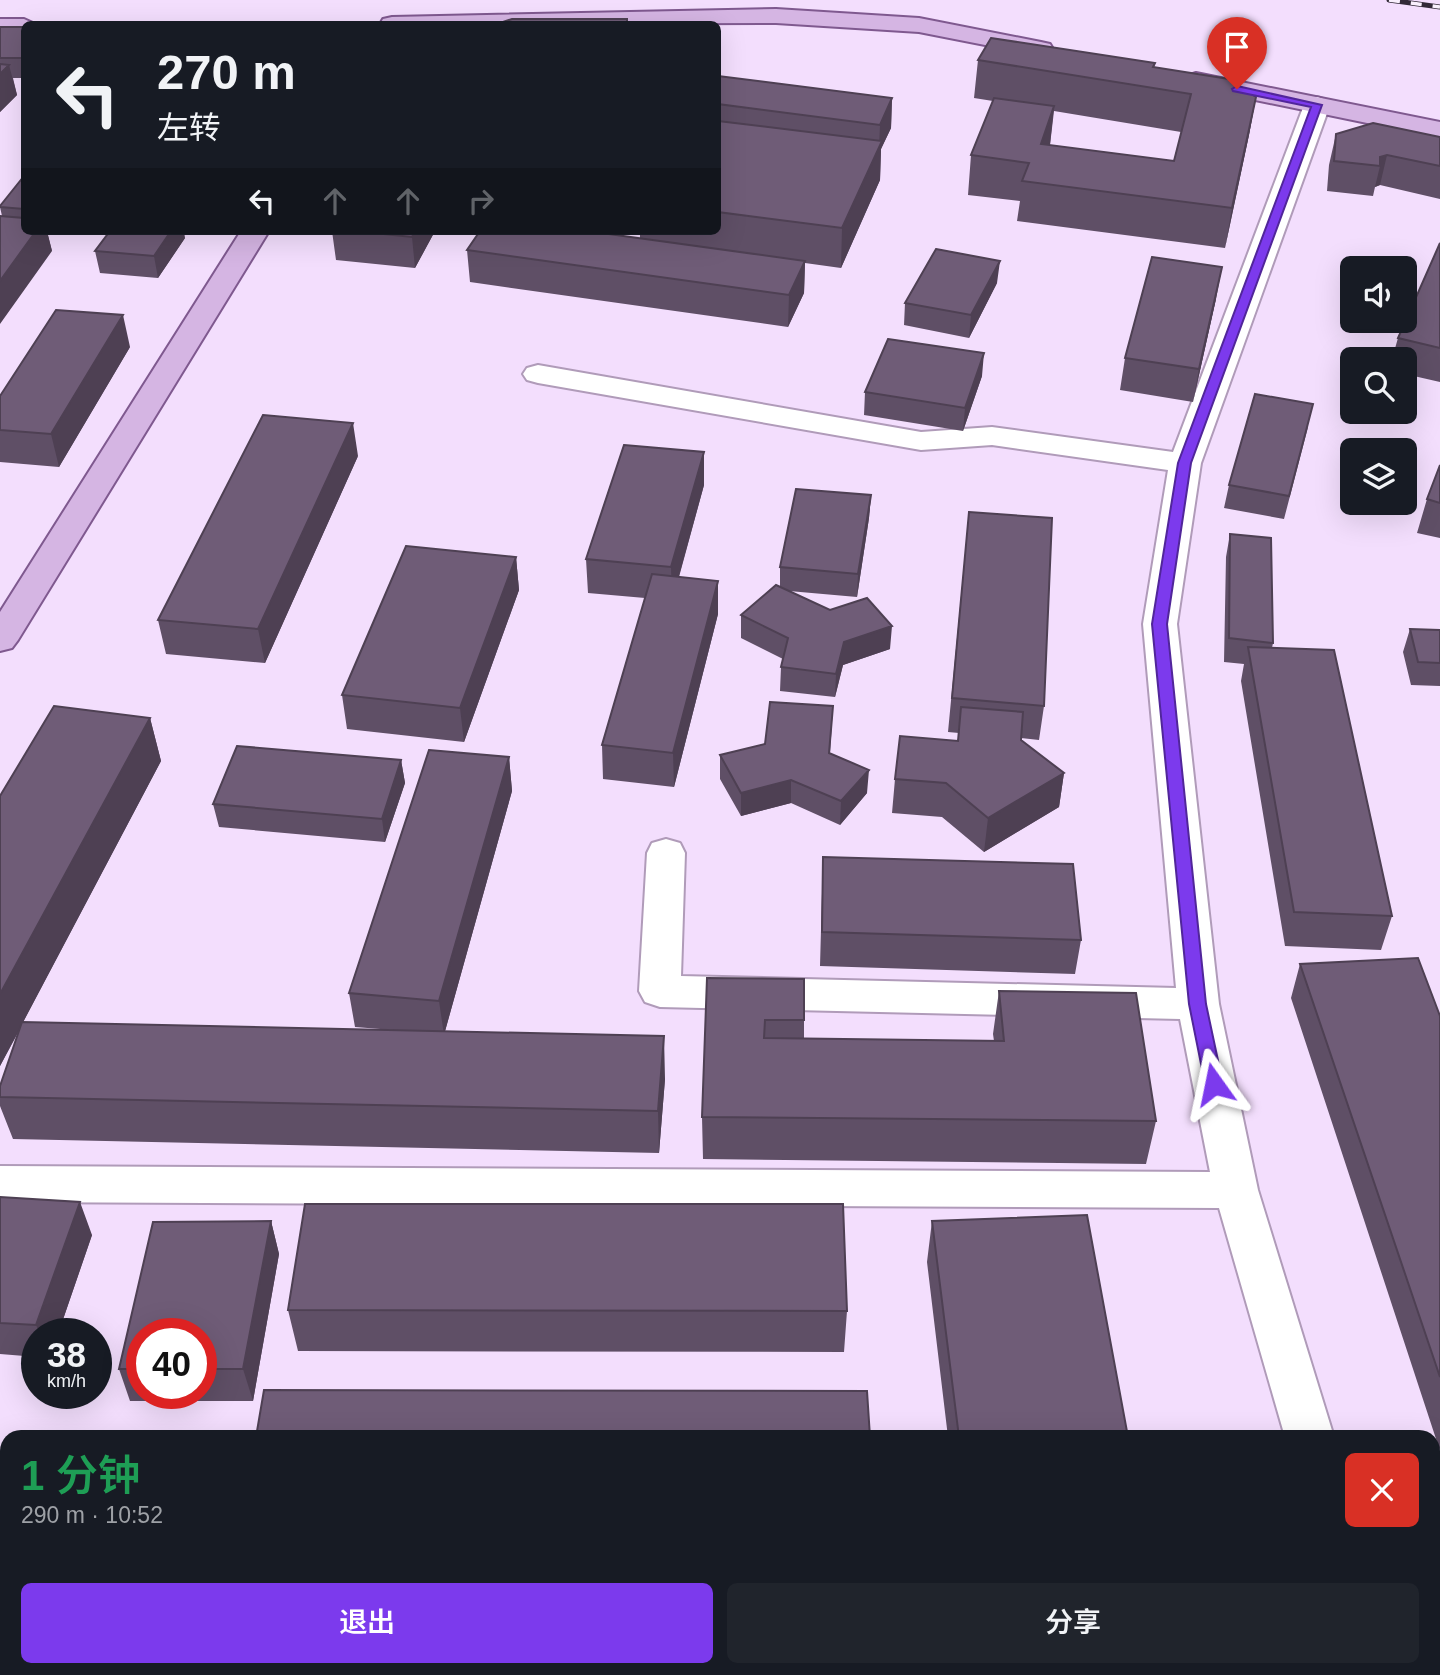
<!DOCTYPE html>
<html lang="zh">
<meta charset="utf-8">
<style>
body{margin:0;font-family:Helvetica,"Noto Sans SC",sans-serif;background:#20242c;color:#f1f3f6;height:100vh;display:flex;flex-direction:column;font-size:26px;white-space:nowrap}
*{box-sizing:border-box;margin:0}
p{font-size:23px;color:#9ea1a6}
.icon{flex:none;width:38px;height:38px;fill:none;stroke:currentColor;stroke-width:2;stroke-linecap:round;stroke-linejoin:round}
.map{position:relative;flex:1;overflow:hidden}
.drawer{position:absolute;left:0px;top:1430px;width:1440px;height:247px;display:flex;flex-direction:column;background:#171b24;border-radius:21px 21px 0 0;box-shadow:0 7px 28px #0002}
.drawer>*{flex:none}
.hud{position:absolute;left:21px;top:21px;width:700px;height:214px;border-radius:10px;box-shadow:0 7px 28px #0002;background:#171b24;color:#f1f3f6;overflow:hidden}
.controls{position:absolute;left:1340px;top:256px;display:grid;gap:14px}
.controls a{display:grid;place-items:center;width:77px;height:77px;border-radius:10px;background:#171b24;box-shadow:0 7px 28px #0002;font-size:35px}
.speed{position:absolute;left:21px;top:1318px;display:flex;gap:14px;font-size:35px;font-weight:700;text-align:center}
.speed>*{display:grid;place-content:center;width:91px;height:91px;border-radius:50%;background:#171b24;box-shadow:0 7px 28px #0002;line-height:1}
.speed small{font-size:18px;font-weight:400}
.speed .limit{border:10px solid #d22;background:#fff;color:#111}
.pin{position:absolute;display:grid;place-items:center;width:60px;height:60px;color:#fff;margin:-72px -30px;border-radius:50% 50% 50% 0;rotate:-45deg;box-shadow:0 0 7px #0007}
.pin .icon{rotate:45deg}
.me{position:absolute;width:77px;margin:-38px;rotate:348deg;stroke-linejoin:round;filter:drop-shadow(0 0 5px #0008)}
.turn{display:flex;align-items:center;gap:24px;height:147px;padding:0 21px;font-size:32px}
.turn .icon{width:91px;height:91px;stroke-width:2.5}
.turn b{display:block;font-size:49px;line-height:60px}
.lanes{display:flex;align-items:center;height:66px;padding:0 21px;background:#0003;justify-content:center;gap:35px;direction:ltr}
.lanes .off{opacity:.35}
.round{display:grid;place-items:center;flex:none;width:74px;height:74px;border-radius:10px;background:#20242c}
.head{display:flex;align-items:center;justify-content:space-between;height:119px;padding:0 21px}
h1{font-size:42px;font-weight:600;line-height:52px;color:#1e9e55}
.primary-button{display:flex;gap:14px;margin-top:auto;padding:14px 21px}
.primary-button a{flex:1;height:80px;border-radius:10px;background:#7c3aed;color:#fff;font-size:28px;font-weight:600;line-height:80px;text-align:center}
.primary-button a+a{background:#20242c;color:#f1f3f6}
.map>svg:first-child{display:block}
</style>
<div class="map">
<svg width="1440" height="1675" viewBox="0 0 1440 1675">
<rect width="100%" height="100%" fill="#f3defd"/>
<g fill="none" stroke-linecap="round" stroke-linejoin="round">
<defs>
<path id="minor" d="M1317 97 1326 100 1330 105 1201 463 1177 624 1219 1004 1258 1190 1334 1437H1285L1219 1208 0 1202V1166L1210 1172 1180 1019 660 1007 645 1002 639 991 647 853 652 843 666 839 680 843 685 853 681 976 1176 988 1143 624 1168 470 992 445 921 450 538 383 527 380 523 374 527 368 538 365 921 432 992 427 1173 452 1304 105 1308 100Z
M1353 1670H1406L1409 1675H1355Z"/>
<path id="major" d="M776 9 919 18 1041 42 1050 44 1053 49 1050 54 1041 56 919 32 776 23 380 24 383 19 392 17Z
M0 19H24L35 24H24V33H0Z
M1196 73 1440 122V138L1187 86 1183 81 1187 76Z
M241 231H269L18 640 12 648 0 651V612Z"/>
</defs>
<!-- minor casing -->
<use href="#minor" stroke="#b09bb9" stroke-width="4"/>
<!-- major casing -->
<use href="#major" stroke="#7f598f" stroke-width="4"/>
<!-- minor -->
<use href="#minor" fill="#fff" fill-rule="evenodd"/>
<!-- major -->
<use href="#major" fill="#d5b5e3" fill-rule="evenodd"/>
<defs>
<path id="rail" d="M1389 0 1440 7"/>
</defs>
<!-- rail casing -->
<use href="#rail" stroke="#322937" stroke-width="5"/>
<!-- rail -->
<use href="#rail" stroke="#f9f0fd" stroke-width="3.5" stroke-dasharray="11" stroke-linecap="butt"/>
</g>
<!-- wall -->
<path fill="#5f4f66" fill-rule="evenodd" d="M0 27H24V78H13L17 95 0 112Z
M978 60 1155 63 1154 67 1256 97 1249 135 1225 248 1017 221 1020 201 968 195 971 155 993 101 974 98ZM1054 111 1181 132 1174 161 1050 145Z
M718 76 892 98 891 128 881 149 880 180 841 268 805 263 804 293 788 327 470 282 467 250 640 238V231H718Z
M1336 134 1440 137V199L1380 185 1375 187 1373 196 1327 191 1329 165Z
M24 176V231H75L72 234 47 232 52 251 2 216 0 207Z
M332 231H435L415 268 336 260Z
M185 238 158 278 100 273 95 251Z
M1440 243V382L1405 374V359H1392L1398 338Z
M997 283 969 338 904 325 905 303Z
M1216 299 1193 402 1120 390 1125 358Z
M130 347 59 467 0 462V396Z
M982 376 963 431 864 415 865 392Z
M1308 427 1284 519 1224 508 1229 485Z
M704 452V485L679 577 718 581V614L674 787 603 779 602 745 645 598 588 593 586 559Z
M358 456 265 663 166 654 158 620Z
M1440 465V538L1417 533 1427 499Z
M871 495 869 518 857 597 789 591 890 649 843 665 835 697 780 691 781 667 783 659 741 638V615L780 586V567Z
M969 512 1044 706 1039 740 1021 738V740L1064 773 1059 807 984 852 942 817 892 813 895 779 958 741 959 733 948 732Z
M1230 534 1273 643 1272 648 1392 916 1381 950 1285 946 1241 681 1244 664 1224 662 1226 557Z
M516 557 519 590 464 742 347 729 342 695Z
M1410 629 1440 630V686L1411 685 1403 652Z
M833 706 830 754 867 793 840 825 791 803 741 816 720 779V755L765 744Z
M150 718 161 761 23 1022 393 1030 355 1027 349 993 509 757 512 791 445 1031 665 1079 659 1153 13 1139 0 1106V1086L19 1031 0 1066V796Z
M401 760 405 783 385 842 219 827 213 804Z
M823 857 1081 940 1075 974 820 966Z
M1300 964 1440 1016V1451L1291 998Z
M707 978 804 1020V1039L994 1041 993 1034 999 991 1156 1121 1146 1164 703 1159 702 1117Z
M0 1197 92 1235 58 1334H37V1357L0 1354Z
M271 1221 279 1254 253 1401H130L119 1369 153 1222ZM142 1334H201V1393H142Z
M932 1221 1128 1437H948L927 1262Z
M288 1310 847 1311 844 1352 298 1351Z
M975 1670H1171L1172 1675H976Z"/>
<!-- shaded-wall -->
<path fill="#4e4053" d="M9 65 17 95 0 112V74Z
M1256 97 1249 135 1225 248 1232 208Z
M892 98 891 128 881 149 880 180 841 268 842 228 879 148 880 125Z
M1054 106 1050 144 1036 183 1041 144Z
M1387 155 1380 185 1375 187 1380 166V157Z
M36 231H47L52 251 0 324V281Z
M171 231H184L185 238 158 278 154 256Z
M415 231H435L415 268 412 237Z
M805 261 804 293 788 327 789 295Z
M1000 261 997 283 969 338 971 315Z
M1222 267 1216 299 1193 402 1199 369Z
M123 315 130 347 59 467 51 434Z
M984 353 982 376 963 431 965 408Z
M353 423 358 456 265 663 258 629Z
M704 452V485L672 601 671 567Z
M871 495 869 518 857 597 858 574Z
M516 557 519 590 464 742 460 708Z
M718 581V614L674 787 673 753Z
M892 626 890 649 843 665 835 697 836 674 844 642Z
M150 718 161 761 0 1066V994Z
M509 757 512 791 444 1035 439 1001Z
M401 760 405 783 385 842 382 819Z
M869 770 867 793 840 825 841 801Z
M1064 773 1059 807 984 852 988 818Z
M791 780V803L741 816V793Z
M664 1036 665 1079 659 1153 658 1111Z
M80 1202 92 1235 58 1334H40L36 1325Z
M271 1221 279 1254 253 1401 243 1369Z
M123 1670H142L141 1675H122Z"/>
<!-- building -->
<path fill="#6f5c77" stroke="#4e4053" stroke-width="2" d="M512 19H627V24H497Z
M0 27H24V58H0Z
M991 38 1155 63 1153 67 1229 79 1256 97 1232 208 1022 181 1029 163 971 155 994 98 1054 106 1041 144 1174 161 1191 94 978 60Z
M0 64 9 65 0 74Z
M718 76 892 98 880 125 718 104Z
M718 121 882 141 842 228 718 212Z
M1373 123 1440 137V166L1387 155 1380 157V166L1334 161 1336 134Z
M24 176V209L0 207V206Z
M0 216 24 218V231H36L0 281Z
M110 231H171L154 256 95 251Z
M354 231H415L412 237Z
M480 231H587L805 261 789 295 467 250Z
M1440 243V348L1398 338Z
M936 249 1000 261 971 315 905 303Z
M1152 257 1222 267 1199 369 1125 358Z
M56 310 123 315 51 434 0 430V396Z
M888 339 984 353 965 408 865 392Z
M1255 394 1313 404 1289 496 1229 485Z
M263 415 353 423 258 629 158 620Z
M624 445 704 452 671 567 586 559Z
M1440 465V503L1427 499Z
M796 489 871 495 858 574 780 567Z
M969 512 1052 518 1044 706 952 698Z
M1230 534 1271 538 1273 643 1229 638Z
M406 546 516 557 460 708 342 695Z
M652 574 718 581 673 753 602 745Z
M776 585 830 610 867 598 892 626 844 642 836 674 781 667 788 638 741 615Z
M1410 629 1440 630V663L1418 662Z
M1248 647 1334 650 1392 916 1294 912Z
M770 702 833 706 829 753 869 770 841 801 791 780 741 793 720 755 765 744Z
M54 706 150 718 0 994V796Z
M961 707 1023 712 1021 740 1064 773 988 818 946 783 895 779 900 736 958 741Z
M237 746 401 760 382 819 213 804Z
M429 750 509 757 439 1001 349 993Z
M823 857 1073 864 1081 940 822 932Z
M1418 958 1440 1016V1377L1300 964Z
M707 978 804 979V1020H765L764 1038 1004 1041 999 991 1136 993 1156 1121 702 1117Z
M22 1022 664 1036 658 1111 0 1097V1086Z
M0 1197 80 1202 36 1325 0 1323Z
M305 1204H843L847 1311 288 1310Z
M1087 1215 1128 1437H959L932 1221Z
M271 1221 243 1369H201V1334H142V1369H119L153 1222Z
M264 1390 867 1391 870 1437H256Z
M57 1670H123L122 1675H56Z
M987 1670H1171L1172 1675H988Z"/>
<!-- route -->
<path fill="#7c3aed" stroke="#51269a" stroke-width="2" d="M1237 86 1322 105 1191 463 1167 624 1206 1004 1223 1084 1221 1089H1208L1205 1084 1189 1004 1152 624 1178 463 1311 107 1233 91 1232 89Z"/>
</svg>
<div class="controls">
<a><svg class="icon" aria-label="sound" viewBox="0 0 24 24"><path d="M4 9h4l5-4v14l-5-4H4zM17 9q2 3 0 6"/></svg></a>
<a><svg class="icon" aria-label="search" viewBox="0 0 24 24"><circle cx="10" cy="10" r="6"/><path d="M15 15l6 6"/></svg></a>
<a><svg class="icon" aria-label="layers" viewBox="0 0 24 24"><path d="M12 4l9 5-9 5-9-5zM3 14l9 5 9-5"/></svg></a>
</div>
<div class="speed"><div>38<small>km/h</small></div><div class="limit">40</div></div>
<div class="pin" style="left:1237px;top:89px;background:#d93025"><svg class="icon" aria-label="arrive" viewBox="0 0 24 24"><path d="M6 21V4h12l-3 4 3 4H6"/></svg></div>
<svg class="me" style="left:1214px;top:1084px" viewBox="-20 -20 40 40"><path d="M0-17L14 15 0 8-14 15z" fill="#7c3aed" stroke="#fff" stroke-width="4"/></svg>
<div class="hud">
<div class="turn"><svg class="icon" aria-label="left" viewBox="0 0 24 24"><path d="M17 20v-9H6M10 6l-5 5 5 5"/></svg><div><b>270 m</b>左转</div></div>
<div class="lanes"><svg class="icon" aria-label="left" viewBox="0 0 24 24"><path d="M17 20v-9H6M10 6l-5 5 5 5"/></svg><svg class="icon off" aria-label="ahead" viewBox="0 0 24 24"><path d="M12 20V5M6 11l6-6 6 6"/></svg><svg class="icon off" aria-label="ahead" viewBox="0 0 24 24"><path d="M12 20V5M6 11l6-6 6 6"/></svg><svg class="icon off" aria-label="right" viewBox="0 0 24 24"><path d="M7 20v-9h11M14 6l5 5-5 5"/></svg></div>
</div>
<section class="drawer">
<div class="head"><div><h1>1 分钟</h1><p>290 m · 10:52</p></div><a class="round" style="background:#d93025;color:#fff"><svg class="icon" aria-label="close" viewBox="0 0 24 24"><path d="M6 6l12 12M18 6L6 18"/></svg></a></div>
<div class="primary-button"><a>退出</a><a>分享</a></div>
</section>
</div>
